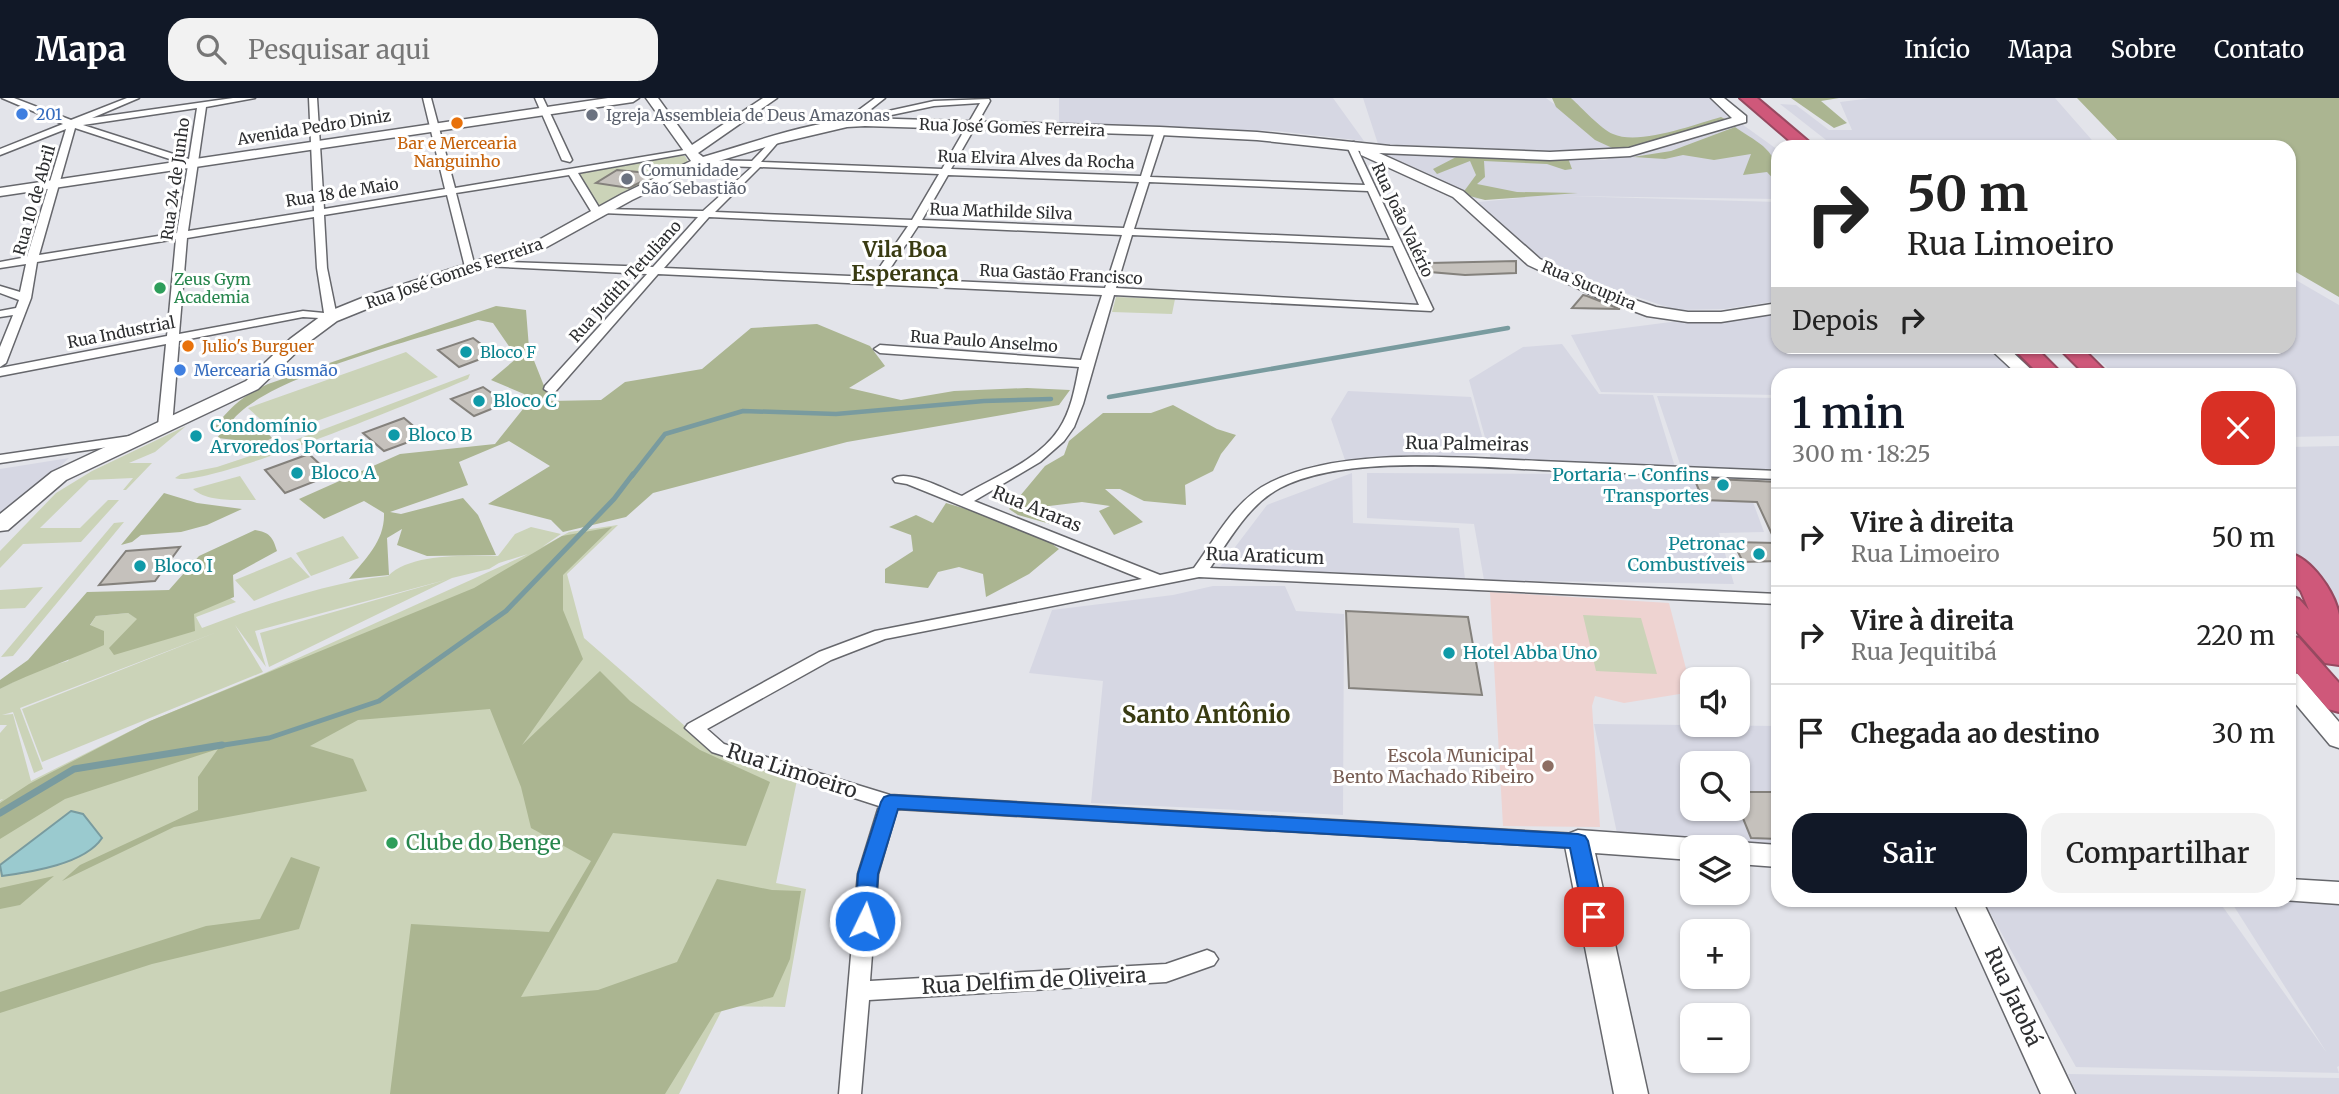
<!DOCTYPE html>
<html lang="pt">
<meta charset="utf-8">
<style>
body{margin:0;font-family:Merriweather,serif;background:#f2f2f2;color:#222;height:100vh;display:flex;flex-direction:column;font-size:26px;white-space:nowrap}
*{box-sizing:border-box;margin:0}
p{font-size:23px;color:#767676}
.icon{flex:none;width:38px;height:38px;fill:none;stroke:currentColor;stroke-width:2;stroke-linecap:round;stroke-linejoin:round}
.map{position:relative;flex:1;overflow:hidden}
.drawer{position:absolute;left:1771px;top:270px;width:525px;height:539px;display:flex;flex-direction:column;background:#fff;border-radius:21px;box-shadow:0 2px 5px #0004}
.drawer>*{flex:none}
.hud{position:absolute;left:1771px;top:42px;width:525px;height:214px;border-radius:21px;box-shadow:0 2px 5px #0004;background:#fff;color:#222;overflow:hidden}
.buttons{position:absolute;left:1680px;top:569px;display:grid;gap:14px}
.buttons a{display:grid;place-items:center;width:70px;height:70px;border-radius:14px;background:#fff;box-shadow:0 2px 5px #0004;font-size:35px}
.pin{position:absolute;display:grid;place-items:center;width:60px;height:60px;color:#fff;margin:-30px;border-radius:14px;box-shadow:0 4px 10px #0006}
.me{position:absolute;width:77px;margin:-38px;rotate:4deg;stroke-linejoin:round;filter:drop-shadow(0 0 5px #0008)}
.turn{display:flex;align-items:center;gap:24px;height:147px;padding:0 21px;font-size:32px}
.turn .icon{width:91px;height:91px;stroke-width:2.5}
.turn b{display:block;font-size:49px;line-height:60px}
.then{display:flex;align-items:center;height:66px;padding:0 21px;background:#0003;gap:14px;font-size:26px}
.round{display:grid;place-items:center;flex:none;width:74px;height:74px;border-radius:21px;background:#f2f2f2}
.summary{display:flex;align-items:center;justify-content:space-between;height:119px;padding:0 21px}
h1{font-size:42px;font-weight:600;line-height:52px;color:#111827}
.cta{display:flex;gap:14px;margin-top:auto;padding:14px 21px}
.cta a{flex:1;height:80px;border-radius:21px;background:#111827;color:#fff;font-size:28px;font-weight:600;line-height:80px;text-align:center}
.cta a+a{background:#f2f2f2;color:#222}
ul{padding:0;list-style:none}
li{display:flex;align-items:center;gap:21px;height:98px;padding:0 21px;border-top:2px solid #e0e0e0}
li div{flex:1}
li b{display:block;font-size:26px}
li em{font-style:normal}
header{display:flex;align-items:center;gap:42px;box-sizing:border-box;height:98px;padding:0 35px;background:#111827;color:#fff}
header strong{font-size:33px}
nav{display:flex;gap:38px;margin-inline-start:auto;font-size:24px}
.search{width:490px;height:63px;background:#f2f2f2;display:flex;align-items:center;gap:18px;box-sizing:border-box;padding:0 24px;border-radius:21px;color:#767676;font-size:26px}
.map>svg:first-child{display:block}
</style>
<header>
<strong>Mapa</strong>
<div class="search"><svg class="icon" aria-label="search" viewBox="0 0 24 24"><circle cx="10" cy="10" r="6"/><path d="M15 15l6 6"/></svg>Pesquisar aqui</div>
<nav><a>Início</a><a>Mapa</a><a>Sobre</a><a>Contato</a></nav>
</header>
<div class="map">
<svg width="2339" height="996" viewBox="0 0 2339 996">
<rect width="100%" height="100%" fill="#e3e4ea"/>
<!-- built -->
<path fill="#d6d7e3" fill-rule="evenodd" d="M1059 0H1333L1364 43 1277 33 1059 27Z
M1363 0H1546L1615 51 1559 53 1378 46Z
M1561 0H1709L1731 19 1623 49Z
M1872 0H2055L2098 49H1835L1780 6 1796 7 1829 32H1852L1840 4Z
M1739 24 1778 52V101L1565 98 1778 104V203L1725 211 1676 212 1557 172 1516 142 1478 104 1521 100 1476 101 1436 79 1382 55 1605 62Z
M2289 178 2339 207V338L2289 339V276H2114L2084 249 2289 248Z
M1778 210V248L1988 249 2015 276H1778V297L1601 294 1571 237Z
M1562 246 1599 296 1653 297 1675 369 1491 361 1469 282 1523 249Z
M1348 293 1471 299 1487 356 1346 365 1331 321Z
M1657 298 1778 300V372L1681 369Z
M2339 348V511L2335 502 2289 450V349Z
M69 360 0 427V371Z
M1352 375 1353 425 1459 430 1465 481 1220 469 1267 407Z
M1367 375 1743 377 1764 434 1719 435 1734 486 1484 482 1474 426 1367 420Z
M1213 488H1285L1296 513 1344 516 1343 717 1091 705 1103 583 1029 575 1052 512 1173 497Z
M1594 626 1778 628V746L1618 740ZM1692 665H1738V710H1692Z
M1983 802H2218L2327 955 2230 802H2339V968L2337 969 2339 975 2076 969Z
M2068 976 2339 980V996H2077Z"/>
<!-- education -->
<path fill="#eed3d1" d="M1490 494 1669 505 1692 594 1624 605 1595 598 1592 608 1600 729 1503 728Z"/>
<!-- green -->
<path fill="#cbd3b8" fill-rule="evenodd" d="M680 58H685L690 67 597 111 579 74Z
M1116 199 1175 201 1172 216 1112 214Z
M406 254 438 279 278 337 248 310Z
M470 276 468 281C428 298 203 392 175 380L181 376 217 369 274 350Z
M186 328 155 354 129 365H152L126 392H123L133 380 89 382 40 430H80L108 402H119L81 444 23 446 0 470V453L56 395 92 373Z
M240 378 256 402C237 402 207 404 193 391Z
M124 424 13 558 1 559 114 425Z
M618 427 567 476 584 540 717 656 797 682 776 785 806 791 785 909 724 908 679 996H0V703L3 701 0 702V635L7 627H0V591L36 572 68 563 96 518 128 515 138 521 110 550 230 500 236 504 196 519 202 530C258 509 329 484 388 478 411 455 466 458 498 458L515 436 531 429 561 436 542 449 569 434ZM528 456 265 575 150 623 31 683 13 616 2 617 13 614 34 675 43 671 20 610 217 534 22 611 42 664 263 574 235 527 266 569 255 533 449 481 260 535 269 569 452 480 489 471 499 465Z
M343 438 359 460 311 478 296 455Z
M291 459 310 479 254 503 235 482Z
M43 489 25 510 0 511V492Z
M1583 517 1641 520 1657 576 1596 573Z"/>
<!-- forest -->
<path fill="#abb591" d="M1552 0H1571C1582 10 1601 31 1613 36 1639 48 1695 26 1721 19L1729 23 1621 54 1595 42 1556 9Z
M1791 0H1839L1821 3 1847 25 1834 30Z
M2077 0H2339V199L2289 170V49H2124Z
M1735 29C1761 47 1778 51 1778 86L1767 74 1743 77 1751 56 1714 62 1683 57 1665 61 1633 59 1671 53Z
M1460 57 1568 60 1572 71 1565 72 1547 66 1484 63 1485 79 1477 86 1517 94 1578 95 1485 102 1462 96 1476 77 1470 63 1437 76 1433 71Z
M496 208 526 212 529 250 550 303 601 302 625 284 702 271 751 230 817 226 870 248 885 268 849 290 901 302 954 293 1027 290 1070 292 1059 307 847 344 653 395 626 419 563 434 551 422 488 406 550 368 509 343 459 364 468 387 390 414 401 416 463 400 478 417 496 457 427 458 397 447 402 431 387 440 389 477 349 481C366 460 385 443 384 415L364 403 324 421 299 401 400 356 495 346 527 306 524 296 491 282 517 260 493 225 478 222C426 239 251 282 229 328L215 329C231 308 244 297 268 286Z
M1173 307 1217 331 1236 337 1221 356 1213 373 1185 387 1186 407 1144 403 1120 391H1105L1143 424 1114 437 1099 413 1110 408 1082 404 1041 409 1064 415 1072 432 1018 417 1009 411 1045 368 1064 357 1069 343 1103 315H1151Z
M257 323 272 340 263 345 217 340 221 335Z
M164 395 197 405 242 411 207 427 181 434 141 437 132 444 121 447Z
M946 405 1030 430 1059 451 1029 476 986 499 983 476 959 469 938 474 928 490 885 485V471L913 453 911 437 889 429 916 417 933 425Z
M612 429 563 477V512L583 561 522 647 600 573 630 603 700 652 770 684 746 748 613 735 521 899 598 892 677 864 717 781 772 792 801 793 790 861 773 899 715 915 665 996H390L411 826 549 834 591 763 531 730 521 689 490 611 358 622 310 648 353 661 367 693 174 729 62 783 80 767 198 712V679L218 651 65 701 0 741V705L29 686 150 623 474 490 562 438Z
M255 432C269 434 273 439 277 453L233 477 234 499 194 516 195 533 114 557 109 550 137 521 128 515 96 518 90 527 104 533V547C68 563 35 573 0 591V582L28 562 87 494 169 492 199 458Z
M291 759 320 769 299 831 152 866 0 915V894L206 828 260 821Z
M54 778 20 807 0 811V790Z"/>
<!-- water -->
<path fill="#9acacf" stroke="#799b9f" stroke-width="2" d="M71 713 83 716 102 740C85 766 31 774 2 778L0 767Z"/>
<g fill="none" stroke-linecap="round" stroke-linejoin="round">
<!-- stream-far2 -->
<path stroke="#799b9f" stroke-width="4.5" d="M1109 299 1508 230
M632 378 665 336 743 313 836 316 984 303 1051 301"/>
<!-- stream-far1 -->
<path stroke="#799b9f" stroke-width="5" d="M211 649 269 640 379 603 506 513 614 401 633 376"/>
<!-- stream -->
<path stroke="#799b9f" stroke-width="7" d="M0 715 74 671 222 647"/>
</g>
<!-- building -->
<path fill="#c5c1bc" stroke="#84817c" stroke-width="2" d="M617 72 638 74 657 76 629 90 596 85Z
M1516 163V175L1465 177 1430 174V165Z
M1583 197 1587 198 1620 211 1572 210Z
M473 240 494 256 459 269 438 252Z
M483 289 506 305 474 318 451 301Z
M404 320 425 338 384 353 363 335Z
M309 356 331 377 285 395 265 372Z
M1694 380 1778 384V463L1743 464 1733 444 1776 445 1757 404 1703 402Z
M180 449 155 483 99 487 126 453Z
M1346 513 1468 519 1482 597 1349 590Z
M1738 694H1772L1778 707V741L1751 740 1738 708Z"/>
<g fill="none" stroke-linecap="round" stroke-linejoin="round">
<defs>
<path id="street" d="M2 0H14L71 22 127 0H139L92 20 233 0H255L206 9 188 133 314 113 309 0H317L324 111 445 91 423 0H431L455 90 690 51 695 54 578 75 600 111 703 113 752 69 700 67 695 64 697 62 752 63 775 39 780 42 761 64 942 71 980 5 934 8 844 27V23L852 21V17L875 0H885L861 19 934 3 989 1 990 3 951 71 1141 78 1155 33 1160 30 1165 33 1150 79 1365 87 1346 46 1354 44 1433 211 1431 213 1114 197 1083 306 1074 329 1064 343 1040 364 974 403 1160 477 1194 470C1216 440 1235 401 1271 384 1344 348 1459 360 1539 363 1619 366 1698 370 1778 373V381C1700 378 1622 375 1543 372 1470 369 1345 356 1280 390 1248 407 1230 441 1210 470L1778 496V506L1199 479 885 541 831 562 707 631 724 646 890 697 1578 736 1585 738 1588 743 1585 748 1578 750 897 711 878 776 870 883 1166 866 1207 852 1214 855 1218 861 1214 867 1166 884 869 902 861 996H839L858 776 879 708 712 654 685 630 688 626 819 554 875 533 1142 481 907 386 895 384 893 381C906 370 946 392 962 398 994 379 1038 363 1059 331 1071 313 1075 290 1079 269L880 255 874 251 880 247 1081 262 1102 197 658 176 555 294 550 295 544 291 545 288 647 176 484 168 479 165 480 163 653 169 698 119 602 115V118H594L569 77 456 95 475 169 470 172 465 169 447 97 324 117 327 170 337 219 335 221 303 219 179 243 172 328 165 332 158 328 166 246 0 278V270L167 238 176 141 37 164 31 200 6 265 0 269V249L13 217 0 219V213L16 210 19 202 0 195V188L20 194 26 166 0 170V164L27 159 66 31 0 57V51L63 26ZM197 10 189 61 83 27ZM75 30 188 67 177 135 39 157ZM760 69 939 76 912 122 715 114ZM948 77 1139 84 1124 130 922 122ZM1149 84 1368 93 1390 142 1134 131ZM314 119 317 170 324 215 303 213 179 236 187 140ZM709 119 908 128 873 179 664 170ZM918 128 1122 137 1105 190 884 180ZM1132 137 1393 148 1419 207 1116 190Z
M535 0H543L572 62 570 64 562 62Z
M130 338 137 342 135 345 0 365V357Z"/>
<path id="secondary" d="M608 0H639L633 4 0 98V90Z
M646 0H658L692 47 763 0H777L698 55 703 59C755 44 810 23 865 20L1160 29 1257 34 1390 48 1550 54 1629 50 1732 20 1711 0H1724L1746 18V24L1630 58 1550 62 1379 55 1463 93 1540 161 1608 193 1656 209 1688 214H1721L1778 205V215L1721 224H1688L1647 218 1596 199 1528 167 1453 99 1361 57 1360 53 1257 42 1160 37 865 28 847 29 779 45 705 67 632 102 545 150 379 206 337 223 302 249 258 291 66 382 8 432 0 433V416L52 374 246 283 290 241 325 215 367 198 535 144 622 96 691 63Z
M1987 248H2006L2036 276H2017Z
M2289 574 2298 576 2339 624V650L2330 647 2289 598Z
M1578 732 1692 740 1702 743 1705 749H1692V762L1595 755 1648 996H1614L1564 743 1568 736Z
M1738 744 1778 747V769L1738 766V749H1727Z
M2289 781 2339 784V806L2283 802H2289Z
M1953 802H1982L2075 996H2041Z"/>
<path id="highway" d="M1740 0H1757L1815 49H1797Z
M2011 248H2034L2062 276H2039Z
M2057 248H2080L2108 276H2085Z
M2289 455C2311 460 2335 494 2339 517 2339 532 2339 551 2339 567L2325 565 2289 525V498L2299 501 2309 512 2301 493 2289 479Z
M2289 538 2299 540 2339 585V614L2328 611 2289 566Z"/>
</defs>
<!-- street casing -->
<use href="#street" stroke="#66676c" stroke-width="3"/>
<!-- secondary casing -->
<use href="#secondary" stroke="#66676c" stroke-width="3"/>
<!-- highway casing -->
<use href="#highway" stroke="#964960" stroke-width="4"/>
<!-- street -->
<use href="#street" fill="#fff" fill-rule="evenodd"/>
<!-- secondary -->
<use href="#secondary" fill="#fff" fill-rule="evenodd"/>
<!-- highway -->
<use href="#highway" fill="#cf587a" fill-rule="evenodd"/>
</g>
<!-- route -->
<path fill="#1a73e8" stroke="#114b97" stroke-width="2" d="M890 697 1578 736 1585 738 1588 743 1605 819 1602 825 1594 827 1587 825 1584 819 1570 750 898 711 878 776 875 823 872 829 865 831 858 829 855 823 858 776 881 704 884 699Z"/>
<!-- markers -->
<g fill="#3f7fe0" stroke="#fff" stroke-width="2.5">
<circle cx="22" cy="16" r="7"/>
<circle cx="180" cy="272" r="7"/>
</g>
<g fill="#6b7280" stroke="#fff" stroke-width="2.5">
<circle cx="592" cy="17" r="7"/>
<circle cx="627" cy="81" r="7"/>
</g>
<g fill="#e8710a" stroke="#fff" stroke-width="2.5">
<circle cx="457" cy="25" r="7"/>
<circle cx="188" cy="248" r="7"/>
</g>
<g fill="#2e9e5b" stroke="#fff" stroke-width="2.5">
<circle cx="160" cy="190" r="7"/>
<circle cx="392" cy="745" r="7"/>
</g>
<g fill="#0f9aa8" stroke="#fff" stroke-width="2.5">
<circle cx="466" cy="254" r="7"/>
<circle cx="479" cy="303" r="7"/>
<circle cx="394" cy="337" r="7"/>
<circle cx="196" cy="338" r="7"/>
<circle cx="297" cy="375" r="7"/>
<circle cx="1723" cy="387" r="7"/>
<circle cx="1759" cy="456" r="7"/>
<circle cx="140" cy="468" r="7"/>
<circle cx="1449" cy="555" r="7"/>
</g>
<circle fill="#8d6e63" stroke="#fff" stroke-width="2.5" cx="1548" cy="668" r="7"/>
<g text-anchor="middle" stroke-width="6" stroke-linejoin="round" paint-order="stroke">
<!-- far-shop labels -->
<g font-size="16" fill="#366cbe" stroke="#fff" text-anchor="start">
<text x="36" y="22">201</text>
<text x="194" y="278">Mercearia Gusmão</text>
</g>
<!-- far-worship labels -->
<g font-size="16" fill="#5b616d" stroke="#fff" text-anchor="start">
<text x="606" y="23">Igreja Assembleia de Deus Amazonas</text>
<text x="641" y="78">Comunidade<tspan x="641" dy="18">São Sebastião</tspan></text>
</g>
<!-- far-street labels -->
<g font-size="16" fill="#2d2e30" stroke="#fff">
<text transform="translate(314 29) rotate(-9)" y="6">Avenida Pedro Diniz</text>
<text transform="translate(1012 29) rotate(2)" y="6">Rua José Gomes Ferreira</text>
<text transform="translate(1036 61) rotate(2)" y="6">Rua Elvira Alves da Rocha</text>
<text transform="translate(175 81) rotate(-82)" y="6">Rua 24 de Junho</text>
<text transform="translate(342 94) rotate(-9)" y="6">Rua 18 de Maio</text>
<text transform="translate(34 102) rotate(-74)" y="6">Rua 10 de Abril</text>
<text transform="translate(1001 113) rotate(2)" y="6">Rua Mathilde Silva</text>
<text transform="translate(1403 122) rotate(65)" y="6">Rua João Valério</text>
<text transform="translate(454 175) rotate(-19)" y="6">Rua José Gomes Ferreira</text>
<text transform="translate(1061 176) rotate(3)" y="6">Rua Gastão Francisco</text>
<text transform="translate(625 183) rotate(-48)" y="6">Rua Judith Tetuliano</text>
<text transform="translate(1589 187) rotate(23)" y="6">Rua Sucupira</text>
<text transform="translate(121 234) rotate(-11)" y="6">Rua Industrial</text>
<text transform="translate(984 243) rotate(4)" y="6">Rua Paulo Anselmo</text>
</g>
<!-- far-food labels -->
<g font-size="16" fill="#c56008" stroke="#fff">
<text x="457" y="51">Bar e Mercearia<tspan x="457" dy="18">Nanguinho</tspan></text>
<text x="202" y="254" text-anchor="start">Julio's Burguer</text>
</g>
<!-- far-leisure labels -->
<g font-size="16" fill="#27864d" stroke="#fff" text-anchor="start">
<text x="174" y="187">Zeus Gym<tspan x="174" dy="18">Academia</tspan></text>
</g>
<!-- far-culture labels -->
<g font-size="16" fill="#0d838f" stroke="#fff" text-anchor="start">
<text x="480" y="260">Bloco F</text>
</g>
<!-- culture labels -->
<g font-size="18" fill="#0d838f" stroke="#fff" text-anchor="start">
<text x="493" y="309">Bloco C</text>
<text x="210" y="334">Condomínio<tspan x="210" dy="21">Arvoredos Portaria</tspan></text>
<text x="408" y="343">Bloco B</text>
<text x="311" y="381">Bloco A</text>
<text x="1709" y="383" text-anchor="end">Portaria - Confins<tspan x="1709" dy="21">Transportes</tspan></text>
<text x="1745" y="452" text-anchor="end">Petronac<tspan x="1745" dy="21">Combustíveis</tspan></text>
<text x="154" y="474">Bloco I</text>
<text x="1463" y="561">Hotel Abba Uno</text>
</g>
<!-- street labels -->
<g font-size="18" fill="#2d2e30" stroke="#fff">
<text transform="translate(1467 346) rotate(1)" y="6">Rua Palmeiras</text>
<text transform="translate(1037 411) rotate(22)" y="6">Rua Araras</text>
<text transform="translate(1265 458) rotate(2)" y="6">Rua Araticum</text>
</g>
<!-- education labels -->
<g font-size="18" fill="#785e54" stroke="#fff" text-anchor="end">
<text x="1534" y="664">Escola Municipal<tspan x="1534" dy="21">Bento Machado Ribeiro</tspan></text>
</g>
<!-- far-district labels -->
<g font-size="21" font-weight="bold" fill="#393b12" stroke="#fff">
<text x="905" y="159">Vila Boa<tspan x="905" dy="24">Esperança</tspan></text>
</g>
<!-- near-street labels -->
<g font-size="21" fill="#2d2e30" stroke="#fff">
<text transform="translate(792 673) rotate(18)" y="7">Rua Limoeiro</text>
<text transform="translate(1034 883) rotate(-3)" y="7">Rua Delfim de Oliveira</text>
<text transform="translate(2013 899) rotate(65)" y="7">Rua Jatobá</text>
</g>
<!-- near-leisure labels -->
<g font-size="21" fill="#27864d" stroke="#fff" text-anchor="start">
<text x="406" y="752">Clube do Benge</text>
</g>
<!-- district labels -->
<g font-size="24" font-weight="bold" fill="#393b12" stroke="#fff">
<text x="1206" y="625">Santo Antônio</text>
</g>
</g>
</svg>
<div class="buttons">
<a><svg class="icon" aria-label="sound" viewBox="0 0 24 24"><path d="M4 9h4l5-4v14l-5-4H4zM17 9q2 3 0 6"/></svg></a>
<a><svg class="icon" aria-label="search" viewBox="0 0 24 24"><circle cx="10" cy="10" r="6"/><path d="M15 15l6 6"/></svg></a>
<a><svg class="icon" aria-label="layers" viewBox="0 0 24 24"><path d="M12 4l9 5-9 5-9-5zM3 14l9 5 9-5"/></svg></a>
<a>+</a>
<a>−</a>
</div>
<div class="pin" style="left:1594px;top:819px;background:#d93025"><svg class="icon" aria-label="arrive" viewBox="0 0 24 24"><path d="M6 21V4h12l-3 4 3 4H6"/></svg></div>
<svg class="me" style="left:865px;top:823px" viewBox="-20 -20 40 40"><circle r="17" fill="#1a73e8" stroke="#fff" stroke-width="3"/><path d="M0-11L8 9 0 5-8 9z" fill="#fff"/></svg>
<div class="hud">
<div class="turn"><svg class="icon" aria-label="right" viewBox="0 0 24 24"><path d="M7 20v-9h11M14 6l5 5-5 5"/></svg><div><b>50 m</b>Rua Limoeiro</div></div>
<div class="then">Depois<svg class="icon" aria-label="right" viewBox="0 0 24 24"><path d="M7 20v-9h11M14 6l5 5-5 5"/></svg></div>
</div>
<section class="drawer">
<div class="summary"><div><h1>1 min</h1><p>300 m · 18:25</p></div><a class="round" style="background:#d93025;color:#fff"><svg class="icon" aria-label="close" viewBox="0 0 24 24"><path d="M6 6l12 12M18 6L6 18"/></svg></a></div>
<ul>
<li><svg class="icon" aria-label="right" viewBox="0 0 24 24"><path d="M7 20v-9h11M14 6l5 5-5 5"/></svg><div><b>Vire à direita</b><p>Rua Limoeiro</p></div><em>50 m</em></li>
<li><svg class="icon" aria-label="right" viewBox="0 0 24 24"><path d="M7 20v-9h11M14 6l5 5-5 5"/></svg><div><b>Vire à direita</b><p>Rua Jequitibá</p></div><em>220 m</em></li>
<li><svg class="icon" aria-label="arrive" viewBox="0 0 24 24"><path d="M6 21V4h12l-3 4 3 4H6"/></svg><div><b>Chegada ao destino</b></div><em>30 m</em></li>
</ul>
<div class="cta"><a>Sair</a><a>Compartilhar</a></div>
</section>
</div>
